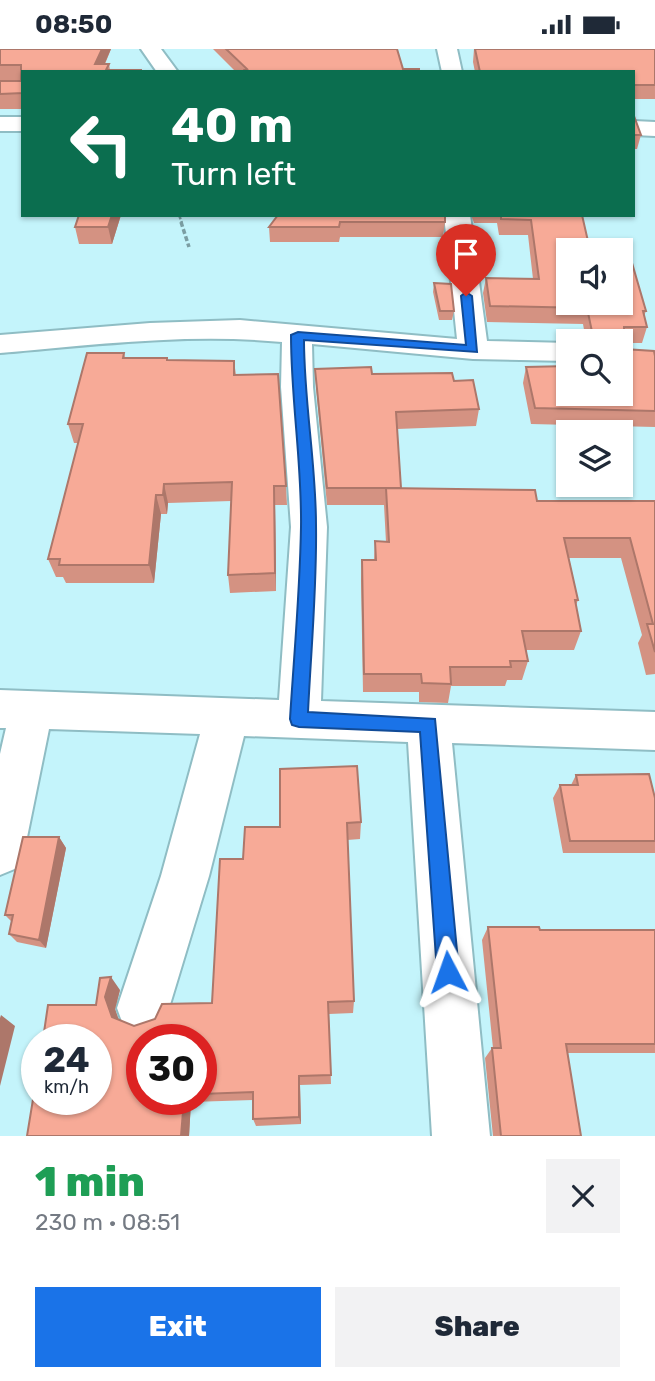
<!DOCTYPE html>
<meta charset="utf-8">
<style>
body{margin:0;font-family:Rubik,sans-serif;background:#f2f2f3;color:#1f2937;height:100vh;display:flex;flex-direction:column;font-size:26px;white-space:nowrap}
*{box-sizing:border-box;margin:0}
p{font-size:23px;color:#747a83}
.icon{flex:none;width:38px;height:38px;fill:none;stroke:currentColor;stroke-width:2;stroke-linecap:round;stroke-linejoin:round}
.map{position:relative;height:1087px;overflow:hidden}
.side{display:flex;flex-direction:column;background:#fff;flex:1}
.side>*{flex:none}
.top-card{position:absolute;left:21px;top:21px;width:614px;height:147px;border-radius:0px;box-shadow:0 2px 5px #0004;background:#0b6e4f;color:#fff;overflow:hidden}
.tools{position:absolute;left:556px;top:189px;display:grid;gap:14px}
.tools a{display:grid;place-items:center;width:77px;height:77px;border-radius:0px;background:#fff;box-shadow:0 2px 5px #0004;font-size:35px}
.speed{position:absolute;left:21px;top:975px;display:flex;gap:14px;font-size:35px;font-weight:700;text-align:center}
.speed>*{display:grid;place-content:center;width:91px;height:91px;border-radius:50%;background:#fff;box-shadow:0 2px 5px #0004;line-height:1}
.speed small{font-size:18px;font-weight:400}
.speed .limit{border:10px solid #d22;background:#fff;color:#111}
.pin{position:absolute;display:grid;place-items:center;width:60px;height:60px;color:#fff;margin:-72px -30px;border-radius:50% 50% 50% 0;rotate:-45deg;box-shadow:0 0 7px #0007}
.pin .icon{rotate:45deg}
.me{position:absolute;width:77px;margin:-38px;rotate:356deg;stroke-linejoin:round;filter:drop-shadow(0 0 5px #0008)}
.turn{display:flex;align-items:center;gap:24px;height:147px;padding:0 35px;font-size:32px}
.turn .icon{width:91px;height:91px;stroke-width:2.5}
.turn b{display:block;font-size:49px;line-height:60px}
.round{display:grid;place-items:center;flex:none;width:74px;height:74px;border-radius:0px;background:#f2f2f3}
.headline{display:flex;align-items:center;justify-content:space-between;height:119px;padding:0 35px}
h1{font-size:42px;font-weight:800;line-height:52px;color:#1e9e55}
.button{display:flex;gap:14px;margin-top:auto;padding:14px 35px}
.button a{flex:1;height:80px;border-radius:0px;background:#1a73e8;color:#fff;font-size:28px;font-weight:800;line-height:80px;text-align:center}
.button a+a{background:#f2f2f3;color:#1f2937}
.status{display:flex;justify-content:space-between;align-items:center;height:49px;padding:0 35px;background:#fff;direction:ltr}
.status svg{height:19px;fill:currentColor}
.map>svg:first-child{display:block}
</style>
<div class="status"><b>08:50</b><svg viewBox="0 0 49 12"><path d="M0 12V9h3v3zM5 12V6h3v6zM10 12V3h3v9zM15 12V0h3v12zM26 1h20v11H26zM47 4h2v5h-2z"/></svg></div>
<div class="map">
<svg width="655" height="1087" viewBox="0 0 655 1087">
<rect width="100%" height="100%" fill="#c4f4fb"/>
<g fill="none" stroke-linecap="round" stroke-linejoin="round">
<defs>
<path id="minor" d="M141 0H161L178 23H157Z
M437 0H457L462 23H442Z
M0 68H23V82H0Z
M634 72 655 73V87L634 86Z
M444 166H470L487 292 569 294V312L473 310 312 295 313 338 327 478 321 652 655 663V701L452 694 490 1087H432L408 693 244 687 209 827 169 959 162 978 143 985 124 978 117 959 161 827 200 685 49 680 24 803 17 819 0 826V705L6 679H0V641L279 651 291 478 281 338 282 293C188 284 94 296 0 304V286L150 274 240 271 457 290Z"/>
</defs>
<!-- minor casing -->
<use href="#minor" stroke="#8fbdc4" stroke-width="4"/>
<!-- path-far1 -->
<path stroke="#7b9ea3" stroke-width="2.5" stroke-dasharray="4.5 2" stroke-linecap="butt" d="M179 166 182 174"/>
<!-- path -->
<path stroke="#7b9ea3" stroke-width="3.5" stroke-dasharray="5 2.5" stroke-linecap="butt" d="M181 173 189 198"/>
<!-- minor -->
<use href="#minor" fill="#fff" fill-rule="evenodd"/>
</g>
<!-- wall -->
<path fill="#d49282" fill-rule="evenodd" d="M0 0H111L105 15H109L110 21H141L142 23H23V60H0V32H21L0 31Z
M213 0H397L403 20 419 23H236Z
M474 0H655V50H634V23H475L473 13Z
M634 67 641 86 637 100H634Z
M121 166 112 195H79L75 178Z
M278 166 445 173 443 188H340L339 193H270L269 178Z
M471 166H582L569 201 646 262 644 267 647 278 642 294H624V300L655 307V378L531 375 523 334 526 318 569 345 621 292H586L583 275 487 273 483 244 486 229 533 230 528 186H499L497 174H474Z
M434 234 454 262 452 271H439L433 243Z
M124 304 125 309 168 311 234 312 236 326 286 437 287 456H275L276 542 230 544 228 526 231 452 168 454 167 465H161L154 534H66L63 528H56L48 510 78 394H74L68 375Z
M315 320 454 332 479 360 476 377 397 380 401 439 537 452H655V625L646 626 638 594 642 586 621 509H569L578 551 576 556 581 582 574 601H526L528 612 522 631H507L505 637H451L448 654 419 653V643H363L361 531 362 511H374L375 492 386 493 384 456H327L316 337Z
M576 726 655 749V804H563L553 749 560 736H571Z
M361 773 360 790 347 791 354 952 353 964 329 965 331 1035 300 1036 301 1075 256 1077 253 1070V1051L191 1053 189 1087H27L96 956 120 941 115 960 118 971 134 977 212 954 243 810 280 778ZM201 990V1050H142Z
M59 788 66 799 46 899 17 893 9 885 12 873 5 866Z
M488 878 540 881H655V1004H567L581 1087H493L485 1009 492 999H493L482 891Z"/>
<!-- shaded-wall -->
<path fill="#ad776a" d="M102 0H111L101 23 95 15Z
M112 166H121L112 195 108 178Z
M164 435 168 454 167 465 163 446Z
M274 437 275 456 276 542 275 524Z
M156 446 161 465 154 534 149 516Z
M59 788 66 799 46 899 39 891Z
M111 928 120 941 115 960 122 979 112 968 105 948Z
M1 966 15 977 0 1037V969Z
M299 1027 300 1036 301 1075 299 1068Z
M184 1050H189L191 1053 189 1087H181Z"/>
<!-- building -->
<path fill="#f7aa97" stroke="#ad776a" stroke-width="2" d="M0 0H102L95 15H109L106 21H141V23H23V44L0 45V32H21V16H0Z
M226 0H397L403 20H419V23H243L244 21 247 20Z
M475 0H655V36H634V23H480Z
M634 67 641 86H634Z
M79 166H112L108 178H75Z
M278 166H445V173H340L339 178H269Z
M501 166H582L590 201H569V254H621V213L632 214 646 262H643L647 278H624V300L654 302 655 307V362L535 359 526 318 569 317V345H621V292H594L587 259 490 257 486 229 539 230 531 171 501 170Z
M434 234 451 235 454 262H440Z
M87 304H124L123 309H167V311L234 312V326L278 325 286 437H274L275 524 228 526 232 433 164 435 163 446H156L149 516H59L60 510H48L83 375H68Z
M371 318 372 325 452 324 454 332 473 331 479 360 396 363 401 439H327L315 320Z
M386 439 535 441 537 452H655V603L647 575H653L630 489H564L578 551H575L581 582H522L528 612H510L511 618H450L451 635 422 634 421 625H364L362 511H376L375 492 389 493Z
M357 717 361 773 347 774 354 952 328 953 331 1026 299 1027V1068L253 1070V1043L201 1045V990H142V1050H184L181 1087H27L37 1026V1050H96V990H43L48 956H96L100 929 111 928 105 948 112 968 134 977 155 970 162 955 212 954 220 810H243L245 778H280V720Z
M649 725 655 749V792H570L560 736H578L576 726Z
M23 788H59L39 891 9 885 13 866H5Z
M488 878H539L540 881H655V995H566L581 1087H501L492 999H501Z"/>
<!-- route -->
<path fill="#1a73e8" stroke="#114b97" stroke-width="2" d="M466 243 472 247 477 303 304 291C304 353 316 414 316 476 317 538 311 601 308 663L435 670 459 923 455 930 448 933 440 930 437 923 420 683 299 678 292 676 290 670C294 606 300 542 301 478 302 414 291 351 291 286L298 283 466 296 461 247Z"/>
</svg>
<div class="tools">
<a><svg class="icon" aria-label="sound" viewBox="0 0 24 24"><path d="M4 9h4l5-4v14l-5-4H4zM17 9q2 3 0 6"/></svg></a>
<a><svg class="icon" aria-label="search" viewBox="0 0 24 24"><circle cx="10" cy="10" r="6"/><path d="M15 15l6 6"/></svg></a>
<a><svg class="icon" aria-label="layers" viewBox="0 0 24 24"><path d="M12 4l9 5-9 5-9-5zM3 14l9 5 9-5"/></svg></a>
</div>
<div class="speed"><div>24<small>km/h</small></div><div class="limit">30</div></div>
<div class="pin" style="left:466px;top:247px;background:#d93025"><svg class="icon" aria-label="arrive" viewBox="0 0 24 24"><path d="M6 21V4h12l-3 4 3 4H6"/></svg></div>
<svg class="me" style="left:448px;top:923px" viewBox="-20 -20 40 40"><path d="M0-17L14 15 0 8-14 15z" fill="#1a73e8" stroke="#fff" stroke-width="4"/></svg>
<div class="top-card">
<div class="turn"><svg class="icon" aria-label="left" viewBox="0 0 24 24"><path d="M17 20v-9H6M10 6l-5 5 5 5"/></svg><div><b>40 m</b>Turn left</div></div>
</div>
</div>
<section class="side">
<div class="headline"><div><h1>1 min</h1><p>230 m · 08:51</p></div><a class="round"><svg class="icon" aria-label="close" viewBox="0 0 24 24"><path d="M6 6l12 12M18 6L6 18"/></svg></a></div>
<div class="button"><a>Exit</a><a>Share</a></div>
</section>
